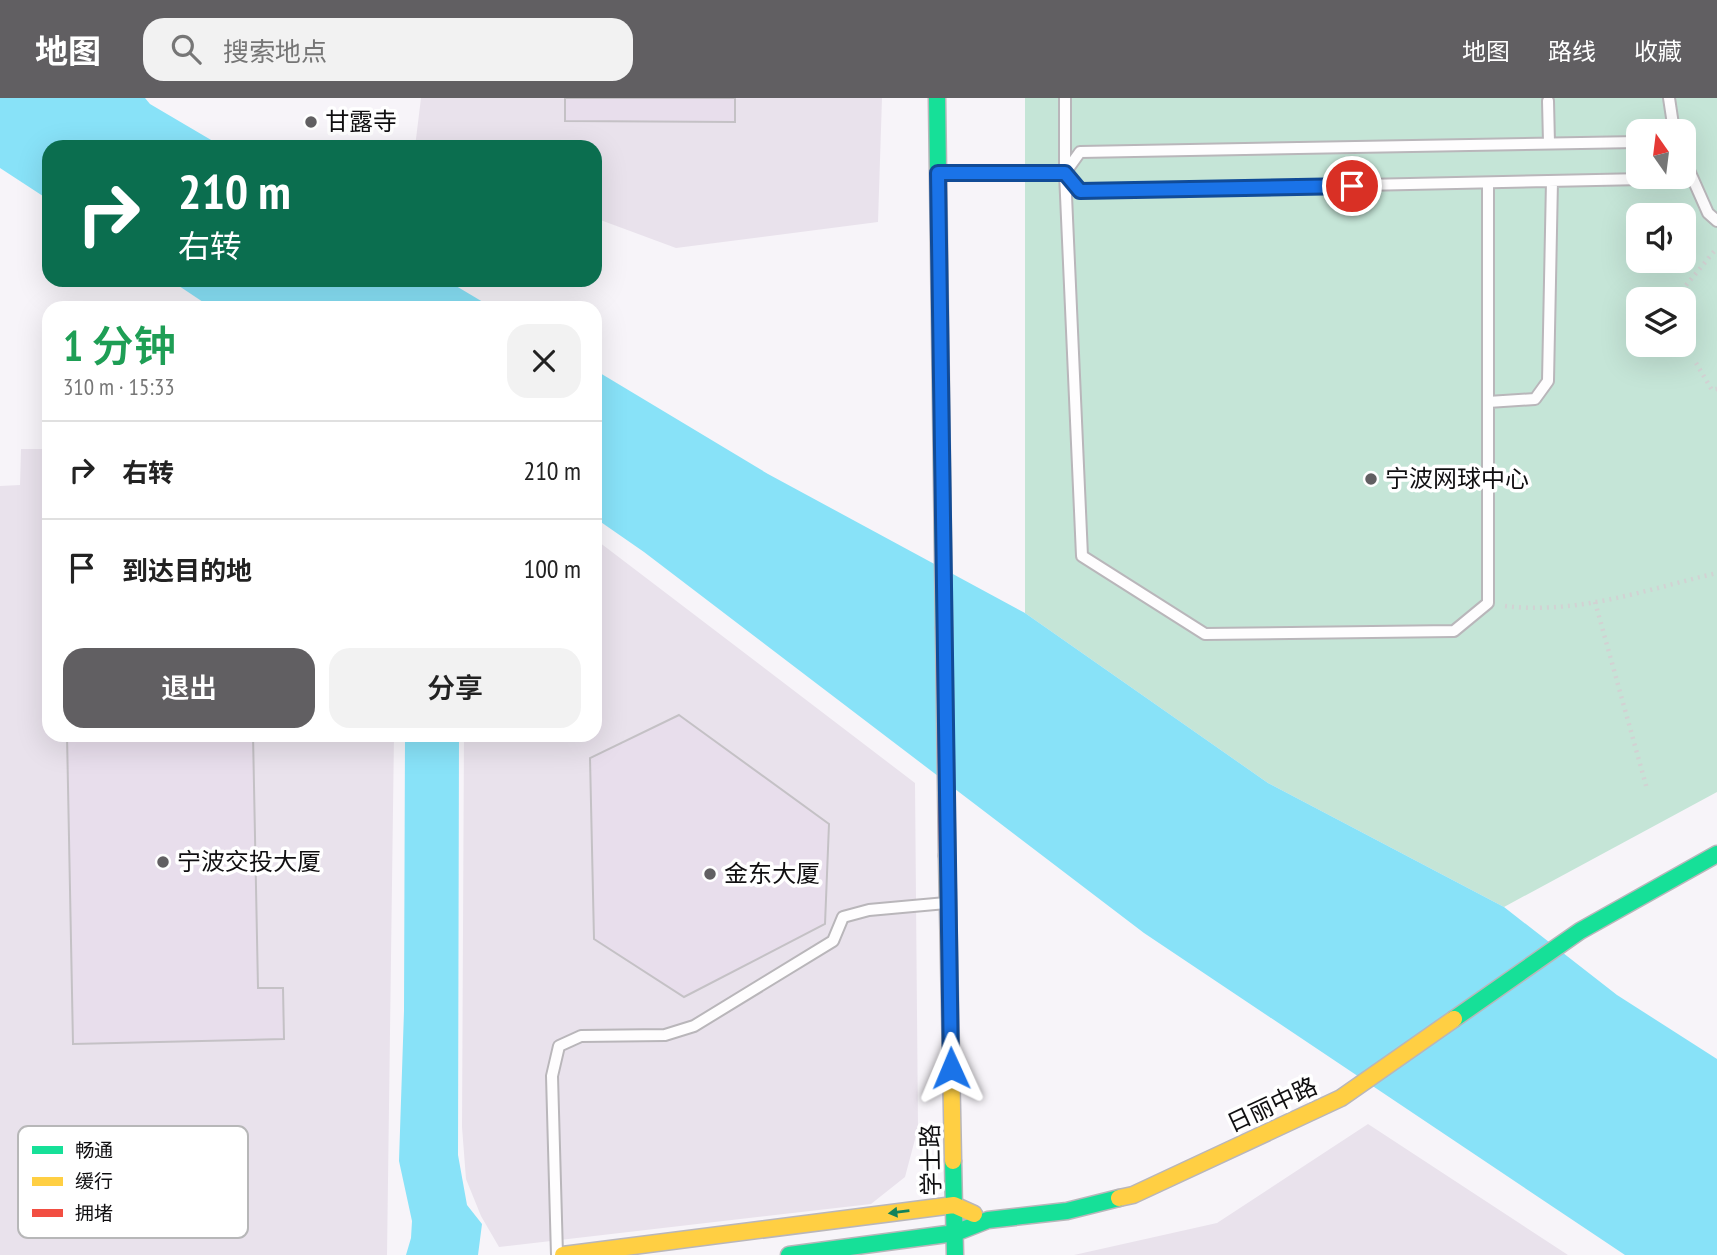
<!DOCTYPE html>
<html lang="zh">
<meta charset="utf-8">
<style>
body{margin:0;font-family:"PT Sans Narrow","Noto Sans SC",sans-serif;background:#f2f2f2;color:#222;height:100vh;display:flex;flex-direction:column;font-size:26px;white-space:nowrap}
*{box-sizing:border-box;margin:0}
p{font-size:23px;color:#767676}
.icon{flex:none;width:38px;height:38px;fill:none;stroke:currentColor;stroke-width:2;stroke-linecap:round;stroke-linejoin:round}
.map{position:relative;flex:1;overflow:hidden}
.panel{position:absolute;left:42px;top:203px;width:560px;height:441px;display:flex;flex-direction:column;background:#fff;border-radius:21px;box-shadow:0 7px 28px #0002}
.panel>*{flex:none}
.top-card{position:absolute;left:42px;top:42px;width:560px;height:147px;border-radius:21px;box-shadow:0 7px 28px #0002;background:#0b6e4f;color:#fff;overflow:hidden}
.needle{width:46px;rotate:346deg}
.fabs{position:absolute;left:1626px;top:21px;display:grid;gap:14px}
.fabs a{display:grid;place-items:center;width:70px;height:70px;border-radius:14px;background:#fff;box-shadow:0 7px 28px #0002;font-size:35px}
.pin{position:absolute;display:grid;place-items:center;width:60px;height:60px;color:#fff;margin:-30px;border:4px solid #fff;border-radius:50%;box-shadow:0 2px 7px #0007}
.me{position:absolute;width:77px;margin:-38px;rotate:359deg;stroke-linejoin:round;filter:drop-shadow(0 0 5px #0008)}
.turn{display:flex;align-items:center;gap:24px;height:147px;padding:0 21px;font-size:32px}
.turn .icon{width:91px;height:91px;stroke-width:2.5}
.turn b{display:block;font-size:49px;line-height:60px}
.round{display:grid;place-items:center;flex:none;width:74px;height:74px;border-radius:21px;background:#f2f2f2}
.overview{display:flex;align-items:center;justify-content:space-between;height:119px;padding:0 21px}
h1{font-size:42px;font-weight:600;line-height:52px;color:#1e9e55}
.cta{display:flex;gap:14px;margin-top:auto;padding:14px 21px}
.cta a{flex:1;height:80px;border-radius:21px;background:#615f62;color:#fff;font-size:28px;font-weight:600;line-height:80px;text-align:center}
.cta a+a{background:#f2f2f2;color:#222}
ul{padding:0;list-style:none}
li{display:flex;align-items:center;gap:21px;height:98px;padding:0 21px;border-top:2px solid #e0e0e0}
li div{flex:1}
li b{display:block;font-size:26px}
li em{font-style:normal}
header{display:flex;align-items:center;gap:42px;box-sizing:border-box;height:98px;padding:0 35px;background:#615f62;color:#fff}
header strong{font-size:33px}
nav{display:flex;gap:38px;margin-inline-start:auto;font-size:24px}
.search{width:490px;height:63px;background:#f2f2f2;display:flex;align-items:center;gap:18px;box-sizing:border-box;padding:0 24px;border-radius:21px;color:#767676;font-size:26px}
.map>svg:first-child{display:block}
</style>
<header>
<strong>地图</strong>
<div class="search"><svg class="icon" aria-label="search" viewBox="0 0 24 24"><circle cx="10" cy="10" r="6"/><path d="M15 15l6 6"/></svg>搜索地点</div>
<nav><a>地图</a><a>路线</a><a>收藏</a></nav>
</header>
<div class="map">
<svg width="1717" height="1157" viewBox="0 0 1717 1157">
<rect width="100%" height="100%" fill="#f7f4f9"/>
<!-- built -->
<path fill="#e9e2ec" d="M421 0H882L878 124 676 150 595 120V49H415Z
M21 351H49V637H394L387 1157H0V388L20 387Z
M595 441 915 685 918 1030 905 1079 871 1106 499 1149 481 1118 466 1081 462 1029 464 637H595Z
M1368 1026 1568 1157H1074L1217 1125Z"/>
<!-- green -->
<path fill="#c5e5d7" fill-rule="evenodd" d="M1025 0H1717V694L1504 809 1268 685 1025 515ZM1638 33H1684V79H1638ZM1638 117H1684V163H1638ZM1638 201H1684V247H1638Z"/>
<!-- water -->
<path fill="#88e2f8" d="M0 0H145L150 6 223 49H49V102L0 70Z
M170 182H446L493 210H212Z
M595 272 768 376 1025 515 1268 685 1504 809 1617 897 1717 961V1157H1625L1144 835 644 454 595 420Z
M405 637H459L458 1057 467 1107 482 1126 478 1157H406L411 1140 412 1123 399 1063 404 913Z"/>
<!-- building -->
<path fill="#e8deec" stroke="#c4c1c5" stroke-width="2" d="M565 0H735V24L565 23Z
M49 459V520L46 521 44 460Z
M679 617 829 726 825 826 684 899 594 841 590 660Z
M67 637H253L258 890H283L284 941 73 946Z"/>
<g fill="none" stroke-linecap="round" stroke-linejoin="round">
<defs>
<path id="lane" d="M1065 0V75L1082 458 1205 536 1454 533 1488 505V85
M1669 0 1674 33
M1548 3 1549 45
M1638 44 1080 54 1065 75 1080 93 1692 80
M1684 61 1708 115 1717 123
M941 75H1065
M1488 304 1535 301 1548 283 1552 83
M557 1157 552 978 559 948 581 938 665 937 694 928 833 843 843 819 869 812 946 805"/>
<path id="fast" d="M937 0 944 530
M1454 921 1580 833 1717 756
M953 1063 955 1157
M789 1157 955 1135 988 1122 1067 1113 1119 1100"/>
<path id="slow" d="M947 758 953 1063
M1119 1100 1133 1097 1341 1000 1454 921
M563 1157 954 1107 974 1116"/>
<path id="jam" d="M944 530 947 758"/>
</defs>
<!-- lane casing -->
<use href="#lane" stroke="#b9b6ba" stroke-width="14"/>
<!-- fast casing -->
<use href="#fast" stroke="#b9b6ba" stroke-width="19"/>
<!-- slow casing -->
<use href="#slow" stroke="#b9b6ba" stroke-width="19"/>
<!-- jam casing -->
<use href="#jam" stroke="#b9b6ba" stroke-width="19"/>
<!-- path -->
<path stroke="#d2d2d3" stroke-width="4.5" stroke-dasharray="2 5" stroke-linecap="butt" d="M1677 198 1717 150
M1696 265 1712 292 1717 291
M1595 504 1647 691
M1505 508C1577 517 1648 491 1717 475"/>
<!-- lane -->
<use href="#lane" stroke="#fefdfe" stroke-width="10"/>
<!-- fast -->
<use href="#fast" stroke="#16e098" stroke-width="16"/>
<!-- slow -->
<use href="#slow" stroke="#ffcf43" stroke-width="16"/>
<!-- jam -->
<use href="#jam" stroke="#f24e42" stroke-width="16"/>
</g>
<!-- one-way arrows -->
<defs><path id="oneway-solid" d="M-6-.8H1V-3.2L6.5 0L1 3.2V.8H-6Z" transform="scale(1.75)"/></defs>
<use fill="#13825b" href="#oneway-solid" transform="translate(899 1114) rotate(173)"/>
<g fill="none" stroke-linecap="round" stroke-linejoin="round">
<defs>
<path id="route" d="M951 970 938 75H1065L1080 93 1352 88"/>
</defs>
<!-- route casing -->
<use href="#route" stroke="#114b97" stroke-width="18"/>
<!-- route -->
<use href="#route" stroke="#1a73e8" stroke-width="12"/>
</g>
<!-- markers -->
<g fill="#615f62" stroke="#fff" stroke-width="2.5">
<circle cx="311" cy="24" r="7"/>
<circle cx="1371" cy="381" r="7"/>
<circle cx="163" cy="764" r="7"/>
<circle cx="710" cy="776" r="7"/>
</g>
<g text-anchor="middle" stroke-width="7" stroke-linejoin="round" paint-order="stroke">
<!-- poi labels -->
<g font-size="24" fill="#100f11" stroke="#fff" text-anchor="start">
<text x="325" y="32">甘露寺</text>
<text x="1385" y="389">宁波网球中心</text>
<text x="177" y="772">宁波交投大厦</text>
<text x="724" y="784">金东大厦</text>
</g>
<!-- street labels -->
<g font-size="24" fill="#100f11" stroke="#fff">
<text transform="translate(1272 1007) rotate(-25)" y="8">日丽中路</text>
<text transform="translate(931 1062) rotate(-91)" y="8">学士路</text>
</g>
</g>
<!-- legend -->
<rect x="18" y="1028" width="230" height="112" rx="10" fill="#fff" stroke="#b7b7b8" stroke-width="2"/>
<rect x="32" y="1048" width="31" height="8" fill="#16e098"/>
<rect x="32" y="1079" width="31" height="9" fill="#ffcf43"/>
<rect x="32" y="1111" width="31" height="8" fill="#f24e42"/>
<g font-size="19" fill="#100f11">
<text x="75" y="1059">畅通</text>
<text x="75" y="1090">缓行</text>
<text x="75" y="1122">拥堵</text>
</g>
</svg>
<div class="fabs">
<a><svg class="needle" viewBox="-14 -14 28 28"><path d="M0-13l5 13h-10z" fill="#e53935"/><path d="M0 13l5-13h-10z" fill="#767676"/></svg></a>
<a><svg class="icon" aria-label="sound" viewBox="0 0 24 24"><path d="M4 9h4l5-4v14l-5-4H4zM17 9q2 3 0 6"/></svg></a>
<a><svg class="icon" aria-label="layers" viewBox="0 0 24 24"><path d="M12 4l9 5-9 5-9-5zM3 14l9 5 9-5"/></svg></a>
</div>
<div class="pin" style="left:1352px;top:88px;background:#d93025"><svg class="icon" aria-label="arrive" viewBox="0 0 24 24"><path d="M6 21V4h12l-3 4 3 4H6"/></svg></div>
<svg class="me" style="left:951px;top:970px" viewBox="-20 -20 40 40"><path d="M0-17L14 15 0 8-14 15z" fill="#1a73e8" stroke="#fff" stroke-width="4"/></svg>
<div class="top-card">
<div class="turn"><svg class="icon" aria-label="right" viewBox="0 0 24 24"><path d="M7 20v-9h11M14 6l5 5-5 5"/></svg><div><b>210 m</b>右转</div></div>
</div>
<section class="panel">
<div class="overview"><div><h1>1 分钟</h1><p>310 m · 15:33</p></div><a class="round"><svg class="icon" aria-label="close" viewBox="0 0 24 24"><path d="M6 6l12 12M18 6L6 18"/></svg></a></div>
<ul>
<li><svg class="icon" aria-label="right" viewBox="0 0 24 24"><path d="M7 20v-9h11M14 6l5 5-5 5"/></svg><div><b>右转</b></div><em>210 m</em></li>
<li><svg class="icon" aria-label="arrive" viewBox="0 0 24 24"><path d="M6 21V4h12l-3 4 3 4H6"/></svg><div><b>到达目的地</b></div><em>100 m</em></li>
</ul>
<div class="cta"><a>退出</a><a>分享</a></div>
</section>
</div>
